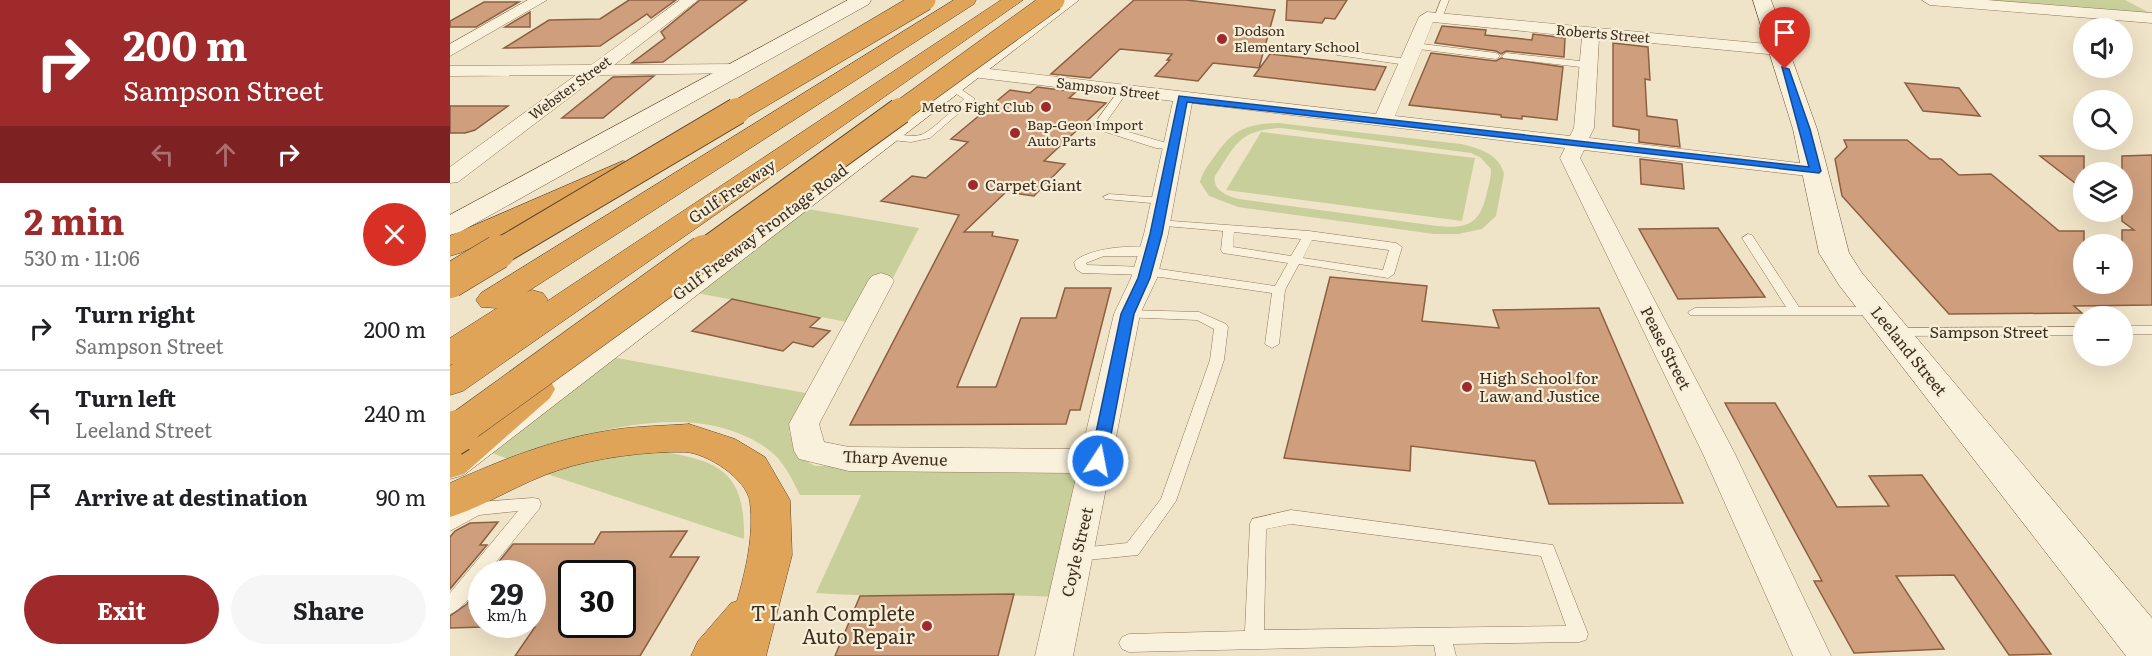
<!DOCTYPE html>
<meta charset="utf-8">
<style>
body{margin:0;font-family:Literata,serif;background:#f6f6f6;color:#202124;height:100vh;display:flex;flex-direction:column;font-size:22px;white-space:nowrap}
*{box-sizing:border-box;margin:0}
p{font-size:20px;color:#757577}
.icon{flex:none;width:33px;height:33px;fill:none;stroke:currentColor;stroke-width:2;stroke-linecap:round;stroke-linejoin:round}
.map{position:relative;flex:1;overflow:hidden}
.details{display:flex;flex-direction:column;background:#fff;width:450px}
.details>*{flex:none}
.hud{background:#9e2a2b;color:#fff;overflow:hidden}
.tools{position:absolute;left:1623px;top:18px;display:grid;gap:12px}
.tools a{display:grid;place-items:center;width:60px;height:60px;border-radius:50%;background:#fff;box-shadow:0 6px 24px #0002;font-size:30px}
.speed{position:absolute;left:18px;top:560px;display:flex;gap:12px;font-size:30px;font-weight:700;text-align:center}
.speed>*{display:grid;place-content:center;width:78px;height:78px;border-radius:50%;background:#fff;box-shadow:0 6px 24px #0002;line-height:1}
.speed small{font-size:15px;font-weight:400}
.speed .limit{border:3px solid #111;border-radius:9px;background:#fff;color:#111}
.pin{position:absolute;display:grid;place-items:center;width:51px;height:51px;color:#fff;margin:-62px -26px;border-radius:50% 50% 50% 0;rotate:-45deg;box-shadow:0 0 6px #0007}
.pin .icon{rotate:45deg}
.me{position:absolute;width:66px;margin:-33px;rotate:11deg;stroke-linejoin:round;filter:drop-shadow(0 0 4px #0008)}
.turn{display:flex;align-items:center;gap:21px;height:126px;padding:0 24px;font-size:27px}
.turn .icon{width:78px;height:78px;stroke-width:2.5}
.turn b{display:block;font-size:42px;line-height:51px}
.lanes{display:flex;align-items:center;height:57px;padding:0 24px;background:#0003;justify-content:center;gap:30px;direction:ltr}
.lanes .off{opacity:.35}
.round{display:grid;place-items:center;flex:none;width:63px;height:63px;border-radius:32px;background:#f6f6f6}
.headline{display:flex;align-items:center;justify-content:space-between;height:102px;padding:0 24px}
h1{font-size:36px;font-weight:700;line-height:45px;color:#9e2a2b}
.action{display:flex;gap:12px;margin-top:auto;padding:12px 24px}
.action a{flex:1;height:69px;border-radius:36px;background:#9e2a2b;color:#fff;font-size:24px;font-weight:700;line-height:69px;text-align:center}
.action a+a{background:#f6f6f6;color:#202124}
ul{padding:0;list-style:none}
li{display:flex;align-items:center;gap:18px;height:84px;padding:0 24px;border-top:2px solid #e0e0e0}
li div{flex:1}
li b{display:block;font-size:22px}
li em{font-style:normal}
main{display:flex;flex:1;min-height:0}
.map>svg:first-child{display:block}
</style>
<main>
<section class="details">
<div class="hud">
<div class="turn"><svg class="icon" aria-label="right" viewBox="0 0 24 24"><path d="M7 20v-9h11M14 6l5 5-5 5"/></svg><div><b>200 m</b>Sampson Street</div></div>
<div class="lanes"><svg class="icon off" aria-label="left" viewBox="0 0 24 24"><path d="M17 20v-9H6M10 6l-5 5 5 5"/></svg><svg class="icon off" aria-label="ahead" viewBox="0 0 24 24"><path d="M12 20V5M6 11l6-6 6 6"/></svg><svg class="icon" aria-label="right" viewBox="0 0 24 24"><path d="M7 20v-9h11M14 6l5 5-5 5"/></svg></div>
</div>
<div class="headline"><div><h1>2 min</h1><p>530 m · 11:06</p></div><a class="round" style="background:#d93025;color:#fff"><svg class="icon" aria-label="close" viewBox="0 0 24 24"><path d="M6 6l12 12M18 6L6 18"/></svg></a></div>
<ul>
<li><svg class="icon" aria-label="right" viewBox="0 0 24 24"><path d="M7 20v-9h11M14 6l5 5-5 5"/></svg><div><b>Turn right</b><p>Sampson Street</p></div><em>200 m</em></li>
<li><svg class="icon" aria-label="left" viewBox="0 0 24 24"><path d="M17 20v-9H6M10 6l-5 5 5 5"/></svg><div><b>Turn left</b><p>Leeland Street</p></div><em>240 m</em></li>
<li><svg class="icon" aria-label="arrive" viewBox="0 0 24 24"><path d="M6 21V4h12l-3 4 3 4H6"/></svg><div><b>Arrive at destination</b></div><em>90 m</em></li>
</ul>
<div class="action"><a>Exit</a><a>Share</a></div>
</section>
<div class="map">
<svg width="1702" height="656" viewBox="0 0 1702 656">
<rect width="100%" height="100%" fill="#f0e4c8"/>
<!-- green -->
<path fill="#c9cf9b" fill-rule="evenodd" d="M1506 0H1675L1702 14Z
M828 123 1011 144C1028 148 1050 154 1054 174L1046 216 1032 229 1008 234H984L788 207 759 196 750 182C752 173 758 165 764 157 783 130 795 124 828 123ZM831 128 1021 153 1031 158 1041 169C1041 177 1039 185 1037 192 1030 224 1019 229 987 226L789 199C777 196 762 190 765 176 786 144 789 130 831 128Z
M811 132 1025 158 1012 221 776 190Z
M358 209 469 228 443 278 425 279 402 323 247 293Z
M162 357 361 394 339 432 351 458 365 466 631 467 604 597C525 592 446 599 366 593L411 495H350C342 479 333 460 319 450 246 396 136 432 58 459L39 452Z
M209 451C271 461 295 472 294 539L94 473 167 454Z"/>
<!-- building -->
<path fill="#cf9f7d" stroke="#8d5f41" stroke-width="1.5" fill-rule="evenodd" d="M179 0H226L201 18 197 14 150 46 54 48 99 20 150 19Z
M250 0H297L213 62 182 63 215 38 211 32Z
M684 0H736L825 10 809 68 763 63 748 81 705 76 720 60H717L722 54 670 49 640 78 601 74Z
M837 0H897L885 19 875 18 872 23 836 20Z
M34 2H69L26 27H0V21Z
M80 12V27H55Z
M992 26 1036 30 1035 35 1082 40 1083 34 1115 38 1114 57 1056 51 1051 54 1046 51 985 43Z
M1163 43 1198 47 1200 80 1195 79 1197 116 1227 120 1230 147 1189 142V130L1163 126Z
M981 53 1046 61 1051 58 1113 67 1107 120 1072 116V119L1051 117V115L959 105Z
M820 54 936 67 925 90 804 76Z
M204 76 153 118H112L163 77Z
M1455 83 1509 88 1530 116 1473 111Z
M587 87 626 92 619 98 656 103 594 161 615 164 584 196 556 192 514 232H543L542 236 568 240 507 387H546L571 318H606L615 288H661L630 410H620L616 424 400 425 509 215 431 201 462 176 476 178 518 142 501 139 560 90 580 93Z
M0 106H58L25 130 15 133H0Z
M1394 140H1457L1480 159H1491L1509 175 1541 174 1609 231H1634V284H1672V230H1684L1672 221V156L1702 155V305L1624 306 1632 313 1499 314 1392 196 1385 159 1397 147Z
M1590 156H1634V190Z
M1190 159 1232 164 1234 189 1191 184Z
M1268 228 1315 297 1228 299 1189 229Z
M880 277 977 286 972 321 1049 328 1043 310 1149 308 1233 503 1099 504 1085 461 961 446 960 471 834 458Z
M282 299 370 318 360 327 380 331 363 347 343 342 333 351 242 331Z
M1275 403H1325L1387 507 1439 506 1419 476 1472 475 1601 654 1559 655 1504 575 1446 576 1494 649 1404 653 1364 581H1372Z
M48 522 30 545H37L0 589V537L5 531 20 523Z
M237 531 220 557H249L190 656H65L85 627H82V573H40L63 544H144L151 532ZM122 573H172V624H122Z
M32 583V627L0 628V616L17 604Z
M564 594 548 656H385L410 596Z"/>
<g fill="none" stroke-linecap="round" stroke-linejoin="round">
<defs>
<path id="service" d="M991 0H999L992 18 988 20 984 18Z
M964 43 1046 53 1050 56 1046 59 961 48V44Z
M890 50 957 59 961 62 957 65 887 55V51Z
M1056 53 1139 62 1143 65 1139 68 1053 58 1052 56Z
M499 85H505L525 99 480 138 461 142 431 139 430 137C441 129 459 140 473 134 485 128 503 109 514 99L499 89Z
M670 89 678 91 654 125 727 146V150L706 148 646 129 644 124Z
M659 194 713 198 719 201 713 204 655 199 653 197Z
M708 220 859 231 946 243 952 247 944 274 938 278 849 264 835 290 829 344 822 348 815 344 822 293 696 275 632 273 626 269 624 262C637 248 694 241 707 253L705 256H654L636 263 637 265 696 267 825 286 838 263 773 253 771 250 773 231 704 225 702 223ZM784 232 851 239 841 256 783 247ZM862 240 939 250 933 270 853 258Z
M1298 234 1302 235 1349 307H1426L1433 311 1426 315H1240L1238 312 1245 308 1336 307 1292 238Z
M677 310 749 312 776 324 778 327 774 360 726 501 688 555 627 561 621 559 618 554 621 549 677 543 711 499 760 360 764 329 747 320 672 317 670 314 672 311Z
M1672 326H1702V334H1672Z
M1634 327V335L1444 336 1437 332 1444 328Z
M83 498 89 499 91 504 89 509 37 573H32C32 586 12 610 0 614V593L68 511 29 515 0 531V514L29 502Z
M841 510 1103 545 1138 634 1136 640 1129 642 1003 644 1006 656H986L984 645 679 652 672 649 669 643 672 637 679 634 795 631 800 524 802 519ZM841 524 1091 556 1116 626 814 630 816 529Z"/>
<path id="minor" d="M78 0H97L0 56V44Z
M230 0H248L164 65 288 64 294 65 297 69 294 73 149 75 8 182 0 183V167L126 75 0 76V66L141 65Z
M1472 0H1537L1702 13V23L1480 5Z
M977 12 1328 45 1334 46 1337 50 1334 54 1328 55 1149 38 1144 128 1139 138 1366 165 1374 166 1377 171 1374 176 1366 177 1134 150 1130 158 1285 454 1381 656H1343L1253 454 1110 158 1115 148 742 103 718 234 707 278 690 314 662 458 664 461 660 468 623 656H585L627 473 399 471 349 459 344 451 339 424 418 281 422 276 431 273 440 276 444 281 369 424 374 442 399 447 632 449 664 314 681 278 694 234 723 101 522 77 516 76 513 72 516 68 522 67 926 114 969 17ZM983 22 1132 37 1124 128 1120 136 945 116Z"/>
<path id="secondary" d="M398 0H421L419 4 10 232 0 235V215Z
M608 0H629L14 475 0 479V445Z
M1303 0H1321L1367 129 1399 253 1412 273 1702 618V656H1676L1389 285 1369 253 1343 129Z"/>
<path id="motorway" d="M504 0H526L524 4 77 292 82 290 93 293 98 300 96 302 551 0H573L13 391 0 395V366L3 364 0 365V338L47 308 31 307 26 300 31 293Z
M173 161 182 163 186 169 182 175 10 253 0 256V236Z
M87 377 100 380 105 389 100 398 14 474 0 478V442L74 380Z
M239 424 285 439 315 457 340 500 342 555 316 656H241L248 641 281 603 287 601C296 569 304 536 300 502 297 479 257 453 235 452 198 451 144 458 109 470 71 482 38 505 0 517V483C51 460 101 440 156 431 183 426 212 426 239 424Z"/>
</defs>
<!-- service casing -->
<use href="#service" stroke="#8d765c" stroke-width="1"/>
<!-- minor casing -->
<use href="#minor" stroke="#8d765c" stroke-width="1"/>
<!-- secondary casing -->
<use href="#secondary" stroke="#6f573f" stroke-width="1"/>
<!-- motorway casing -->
<use href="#motorway" stroke="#5b4430" stroke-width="1"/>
<!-- service -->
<use href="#service" fill="#faf1dc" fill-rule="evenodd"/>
<!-- minor -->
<use href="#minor" fill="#faf1dc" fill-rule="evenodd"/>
<!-- secondary -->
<use href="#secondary" fill="#faf1dc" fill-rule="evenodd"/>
<!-- motorway -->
<use href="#motorway" fill="#e0a458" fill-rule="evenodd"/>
<defs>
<path id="motorway-bridge-far3" d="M284 113 475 0
M448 113 604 0"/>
<path id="motorway-bridge-far2" d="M46 254 287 111
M252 254 450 111"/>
<path id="motorway-bridge-far1" d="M0 281 48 252
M5 432 254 252"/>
<path id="motorway-bridge" d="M0 436 8 431"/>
</defs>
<!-- motorway-bridge-far3 casing -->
<use href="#motorway-bridge-far3" stroke="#5b4430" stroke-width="22" stroke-linecap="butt"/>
<!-- motorway-bridge-far2 casing -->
<use href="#motorway-bridge-far2" stroke="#5b4430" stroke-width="28" stroke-linecap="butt"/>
<!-- motorway-bridge-far1 casing -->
<use href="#motorway-bridge-far1" stroke="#5b4430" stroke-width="35" stroke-linecap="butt"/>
<!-- motorway-bridge casing -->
<use href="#motorway-bridge" stroke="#5b4430" stroke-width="44" stroke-linecap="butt"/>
<!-- motorway-bridge-far3 -->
<use href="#motorway-bridge-far3" stroke="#e0a458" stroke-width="21"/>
<!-- motorway-bridge-far2 -->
<use href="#motorway-bridge-far2" stroke="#e0a458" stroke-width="26"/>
<!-- motorway-bridge-far1 -->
<use href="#motorway-bridge-far1" stroke="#e0a458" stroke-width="34"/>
<!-- motorway-bridge -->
<use href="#motorway-bridge" stroke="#e0a458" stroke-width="42"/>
</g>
<!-- route -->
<path fill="#1a73e8" stroke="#114b97" stroke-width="1.5" d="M1332 67 1339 69 1360 129 1371 171 1369 173 737 102 712 234 700 278 684 314 656 461 653 465H642L640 461 671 314 688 278 700 234 729 96 1359 167Z"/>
<!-- markers -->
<g fill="#9e2a2b" stroke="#f7eed8" stroke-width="2">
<circle cx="772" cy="39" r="6"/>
<circle cx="596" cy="107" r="6"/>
<circle cx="565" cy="133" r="6"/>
<circle cx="523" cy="185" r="6"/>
<circle cx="1017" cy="387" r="6"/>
<circle cx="477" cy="626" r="6"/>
</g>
<g text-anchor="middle" stroke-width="4.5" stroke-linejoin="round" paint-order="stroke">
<!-- far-poi labels -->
<g font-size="14" fill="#3d2e20" stroke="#f7eed8" text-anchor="start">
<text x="784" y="36">Dodson<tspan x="784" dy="16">Elementary School</tspan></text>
<text x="584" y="112" text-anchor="end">Metro Fight Club</text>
<text x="577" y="130">Bap-Geon Import<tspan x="577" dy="16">Auto Parts</tspan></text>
</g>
<!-- far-street labels -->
<g font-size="14" fill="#3d2e20" stroke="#f7eed8">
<text transform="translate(1153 34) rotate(5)" y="5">Roberts Street</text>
<text transform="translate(120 88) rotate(-36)" y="5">Webster Street</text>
<text transform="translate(658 89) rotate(7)" y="5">Sampson Street</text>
</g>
<!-- poi labels -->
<g font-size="16" fill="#3d2e20" stroke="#f7eed8" text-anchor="start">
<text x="535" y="191">Carpet Giant</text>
<text x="1029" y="384">High School for<tspan x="1029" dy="18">Law and Justice</tspan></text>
</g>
<!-- street labels -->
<g font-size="16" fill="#3d2e20" stroke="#f7eed8">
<text transform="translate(282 191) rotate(-34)" y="6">Gulf Freeway</text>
<text transform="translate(310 232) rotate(-37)" y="6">Gulf Freeway Frontage Road</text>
<text x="1539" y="338">Sampson Street</text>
<text transform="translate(1216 348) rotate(63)" y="6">Pease Street</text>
<text transform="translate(1459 351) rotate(51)" y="6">Leeland Street</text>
<text transform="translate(445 458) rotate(2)" y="6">Tharp Avenue</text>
<text transform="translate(627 552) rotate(-77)" y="6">Coyle Street</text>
</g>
<!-- near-poi labels -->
<g font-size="20" fill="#3d2e20" stroke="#f7eed8" text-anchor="end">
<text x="465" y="621">T Lanh Complete<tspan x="465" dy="23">Auto Repair</tspan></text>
</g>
</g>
</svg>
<div class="tools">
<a><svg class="icon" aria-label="sound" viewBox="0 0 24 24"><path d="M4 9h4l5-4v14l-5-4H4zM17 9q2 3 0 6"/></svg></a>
<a><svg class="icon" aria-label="search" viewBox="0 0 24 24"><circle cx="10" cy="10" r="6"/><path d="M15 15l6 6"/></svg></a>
<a><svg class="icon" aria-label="layers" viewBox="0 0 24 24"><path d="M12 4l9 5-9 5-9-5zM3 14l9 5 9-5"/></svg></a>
<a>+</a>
<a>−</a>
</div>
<div class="speed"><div>29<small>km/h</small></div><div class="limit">30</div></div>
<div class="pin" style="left:1335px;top:69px;background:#d93025"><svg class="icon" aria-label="arrive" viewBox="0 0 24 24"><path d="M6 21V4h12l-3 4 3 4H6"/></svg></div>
<svg class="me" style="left:648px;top:461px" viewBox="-20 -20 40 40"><circle r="17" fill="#1a73e8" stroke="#fff" stroke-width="3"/><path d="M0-11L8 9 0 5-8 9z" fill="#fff"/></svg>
</div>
</main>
